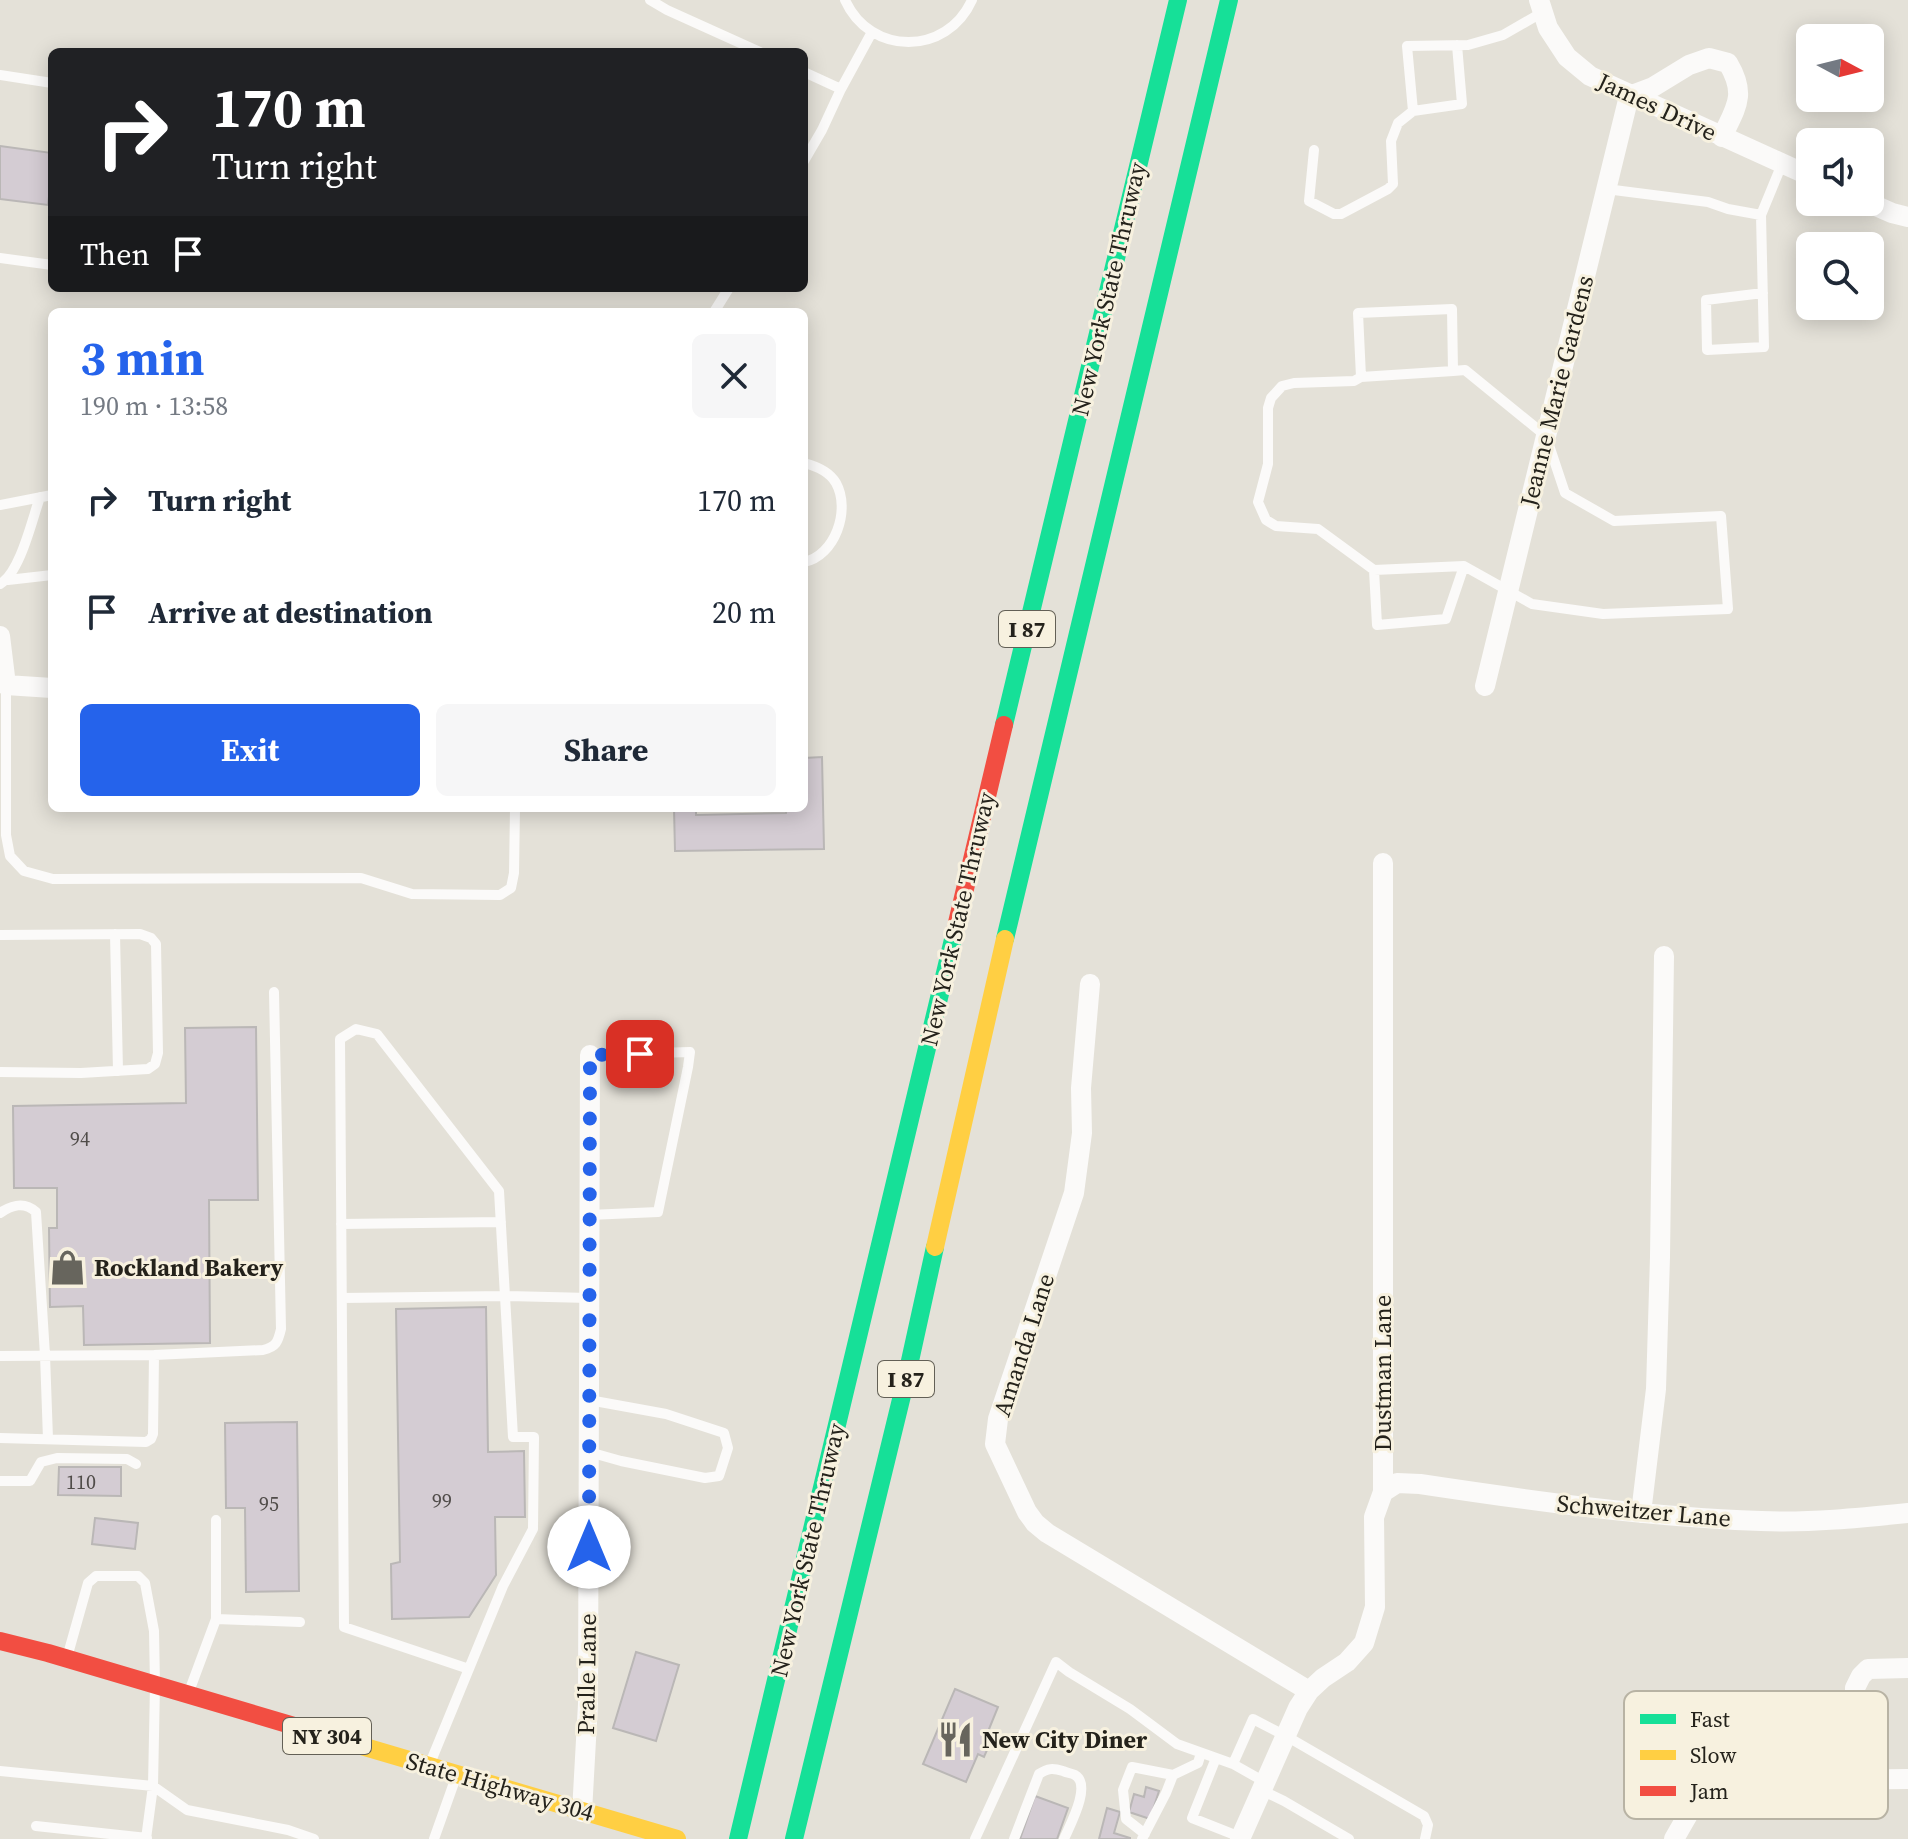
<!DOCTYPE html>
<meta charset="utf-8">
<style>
body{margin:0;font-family:"Source Serif 4",serif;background:#f6f6f7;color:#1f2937;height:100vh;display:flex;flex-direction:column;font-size:30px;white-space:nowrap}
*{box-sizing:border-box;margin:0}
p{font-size:26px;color:#747a83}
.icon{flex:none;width:44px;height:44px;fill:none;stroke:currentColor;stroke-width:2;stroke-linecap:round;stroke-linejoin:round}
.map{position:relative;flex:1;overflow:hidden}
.panel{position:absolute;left:48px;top:308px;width:760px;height:504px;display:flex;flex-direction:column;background:#fff;border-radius:12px;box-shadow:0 4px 20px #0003}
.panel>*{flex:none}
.banner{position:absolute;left:48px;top:48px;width:760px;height:244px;border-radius:12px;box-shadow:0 4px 20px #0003;background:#202124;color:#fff;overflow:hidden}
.needle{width:52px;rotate:97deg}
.controls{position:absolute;left:1796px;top:24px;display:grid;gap:16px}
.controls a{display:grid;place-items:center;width:88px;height:88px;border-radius:12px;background:#fff;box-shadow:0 4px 20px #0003;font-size:40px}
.pin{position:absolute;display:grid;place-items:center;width:68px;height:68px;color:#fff;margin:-34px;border-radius:16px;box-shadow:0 4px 12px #0006}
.me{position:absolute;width:88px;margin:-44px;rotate:0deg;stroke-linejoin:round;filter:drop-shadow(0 0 6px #0008)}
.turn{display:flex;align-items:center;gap:28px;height:168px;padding:0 32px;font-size:36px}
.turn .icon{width:104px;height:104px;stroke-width:2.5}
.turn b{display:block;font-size:56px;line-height:68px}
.then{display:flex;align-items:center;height:76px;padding:0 32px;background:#0003;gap:16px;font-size:30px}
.round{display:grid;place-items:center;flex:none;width:84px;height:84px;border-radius:12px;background:#f6f6f7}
.summary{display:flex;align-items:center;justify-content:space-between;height:136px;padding:0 32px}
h1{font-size:48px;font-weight:700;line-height:60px;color:#2563eb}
.button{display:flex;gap:16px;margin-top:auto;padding:16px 32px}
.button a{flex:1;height:92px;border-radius:12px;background:#2563eb;color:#fff;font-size:32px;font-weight:700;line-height:92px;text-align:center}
.button a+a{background:#f6f6f7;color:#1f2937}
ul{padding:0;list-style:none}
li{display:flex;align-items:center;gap:24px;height:112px;padding:0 32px}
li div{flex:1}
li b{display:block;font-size:30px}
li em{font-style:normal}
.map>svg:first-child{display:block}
</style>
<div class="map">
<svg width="1908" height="1839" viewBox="0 0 1908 1839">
<rect width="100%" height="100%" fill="#e4e1d8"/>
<!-- building -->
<path fill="#d4ccd3" stroke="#bab7b6" stroke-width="2" d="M0 146 52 153V171L48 205 0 199Z
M822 757 824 849 675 851 674 808H696V815L786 813V808H804V758Z
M256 1027 258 1200H209L210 1343 84 1345 83 1306 50 1307 49 1228H57V1188H14L13 1106 186 1103 185 1028Z
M486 1307 488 1452 524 1451 525 1517H495L496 1575 469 1617 392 1619 391 1564 400 1562 396 1309Z
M297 1422 299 1591 246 1592 245 1508H226L225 1423Z
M59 1467H121V1496L58 1495Z
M95 1518 138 1523 135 1549 92 1544Z
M636 1652 679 1665 656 1741 613 1728Z
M955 1689 998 1707 987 1734 993 1736 984 1757 978 1754 966 1782 923 1764Z
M1146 1787 1159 1791 1150 1819 1129 1812 1134 1794 1144 1797Z
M1035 1796 1068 1808 1057 1839H1020Z
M1107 1808 1120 1812 1114 1833 1130 1838V1839H1099Z"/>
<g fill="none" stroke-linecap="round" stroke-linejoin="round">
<!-- lane -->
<path stroke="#fbfaf9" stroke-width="10" d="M650 0 667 10 760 52
M845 0C870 56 947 56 972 0
M1457 45 1462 104 1413 111 1407 46 1468 45 1503 35 1543 12
M804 72 841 89
M0 75 52 83
M1314 150 1309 201 1334 214H1341L1388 189 1393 184 1391 141 1398 123 1413 111
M804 161 822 130 841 89 872 32
M1606 189 1708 202 1728 209 1761 215
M0 258 52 265
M1763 293 1706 300 1707 350 1764 347 1761 215 1782 164
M714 312 729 288
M1361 377 1354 381 1294 383 1282 386 1271 398 1268 408V464L1258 502 1266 520 1276 526 1318 529 1374 570 1464 566 1532 604 1603 614 1728 609 1721 516 1614 521 1565 493 1546 436 1465 370 1453 371 1361 377 1358 313 1452 309 1453 371
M804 463C816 466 829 471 836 483 851 510 835 556 804 562
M0 505 52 495
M1374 570 1377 625 1446 619 1464 566
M8 580 52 575
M0 584C20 573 32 520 40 497
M6 685V835L10 856 24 871 53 879 361 878 412 894 500 895 511 888 514 873 515 808
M115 934 118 1071
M0 935 140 934 151 938 156 944 158 1053 155 1064 148 1069 81 1073 0 1072
M0 1213C12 1205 24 1201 36 1212L45 1355 48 1439
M589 1215 658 1212 688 1067 690 1052 590 1055
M341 1224 501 1222
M342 1298 505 1296 589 1298
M0 1356 154 1355 263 1350C276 1347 278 1342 281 1329L274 992
M0 1438 146 1442 151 1439 153 1434 154 1355
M589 1452 621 1461 705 1478 719 1476 728 1448 724 1433 666 1414 589 1400
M0 1481H30L41 1462 57 1458 127 1459 136 1464
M216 1619 300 1622
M68 1654 88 1583 96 1576H138L145 1583 154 1631 155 1685 153 1786 146 1839
M190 1689 216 1619V1520
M1216 1758 1192 1818 1240 1837
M431 1761 503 1586 533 1529 534 1437H513L499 1191 377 1034 356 1029 340 1039 344 1627 469 1669
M0 1771 153 1786 187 1810 288 1830 314 1839
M1265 1782 1233 1764 1253 1719 1286 1736 1424 1816 1428 1825 1425 1839
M1261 1790 1284 1801 1349 1839
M36 1826 147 1838
M1145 1834 1126 1819 1123 1790 1132 1767 1173 1775
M434 1839 456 1777
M975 1839 1056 1662 1069 1672 1130 1709 1177 1744 1233 1764
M1014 1839 1039 1774C1048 1768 1053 1768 1063 1771 1067 1773 1071 1773 1075 1775 1092 1785 1070 1825 1064 1839
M1142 1839 1166 1793 1173 1775 1198 1763 1201 1753"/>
<!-- street -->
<path stroke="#fbfaf9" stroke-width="20" d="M1539 0 1548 28 1567 57 1590 76 1810 176
M1867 202 1892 213 1908 217
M0 636 6 685 52 688
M1485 686 1629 96 1653 87 1689 65 1709 58 1728 63C1747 95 1736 107 1722 137
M1090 984 1081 1088 1082 1133 1074 1193 998 1419 995 1444 1027 1512 1035 1523 1047 1533 1309 1691
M1383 1492 1397 1483 1420 1484C1533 1501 1646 1517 1761 1521 1810 1523 1859 1518 1908 1513
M1641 1513 1656 1389 1660 1257 1664 956
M1856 1778 1855 1688 1861 1676 1868 1669 1908 1668
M582 1812 588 1704 590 1055
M1240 1839 1298 1708 1309 1691 1323 1678 1347 1662 1364 1643 1375 1607 1374 1517 1383 1492V863
M1674 1839 1701 1792 1726 1781 1908 1779"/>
<!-- fast -->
<path stroke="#16e098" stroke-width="18" d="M1004 725 1178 0
M1005 939 1229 0
M738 1839 955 931
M794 1839 906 1379 935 1247"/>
<!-- slow -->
<path stroke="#ffcf43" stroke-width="18" d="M935 1247 1005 939
M348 1742 677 1839"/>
<!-- jam -->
<path stroke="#f24e42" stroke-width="18" d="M955 931 1004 725
M0 1641 48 1653 348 1742"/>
</g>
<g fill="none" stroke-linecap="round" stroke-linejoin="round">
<!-- route -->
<path stroke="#2563eb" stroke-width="14" stroke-dasharray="0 25.2" d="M589 1547 590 1055 640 1054"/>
</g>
<!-- icons -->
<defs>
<symbol id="shop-bare" viewBox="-9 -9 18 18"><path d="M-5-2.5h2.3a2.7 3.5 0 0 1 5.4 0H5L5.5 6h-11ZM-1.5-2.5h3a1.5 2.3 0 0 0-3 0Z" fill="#67655d" stroke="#f7f1df" stroke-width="2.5" paint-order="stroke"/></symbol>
<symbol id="restaurant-bare" viewBox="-9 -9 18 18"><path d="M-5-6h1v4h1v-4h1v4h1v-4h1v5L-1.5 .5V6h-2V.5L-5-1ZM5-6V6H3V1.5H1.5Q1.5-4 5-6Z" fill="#67655d" stroke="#f7f1df" stroke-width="2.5" paint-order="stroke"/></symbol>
</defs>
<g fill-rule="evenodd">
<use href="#shop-bare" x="42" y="1242" width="51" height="51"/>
<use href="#restaurant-bare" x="930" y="1714" width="51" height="51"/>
</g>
<g text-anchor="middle" stroke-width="6" stroke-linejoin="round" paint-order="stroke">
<!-- number labels -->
<g font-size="20" fill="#504c49">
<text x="80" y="1146">94</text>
<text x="81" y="1489">110</text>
<text x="442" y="1508">99</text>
<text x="269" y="1511">95</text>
</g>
<!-- shield labels -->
<g fill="#f7f1df" stroke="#636056" stroke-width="2">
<rect x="999" y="611" width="56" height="36" rx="6"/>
<rect x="878" y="1361" width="56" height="36" rx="6"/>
<rect x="283" y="1718" width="88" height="36" rx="6"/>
</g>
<g font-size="22" font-weight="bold" fill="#24221b">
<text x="1027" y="637">I 87</text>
<text x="906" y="1387">I 87</text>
<text x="327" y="1744">NY 304</text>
</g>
<!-- street labels -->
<g font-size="24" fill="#24221b" stroke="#f7f1df">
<text transform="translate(1657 107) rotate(25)" y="8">James Drive</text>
<text transform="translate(1109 289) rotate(-77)" y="8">New York State Thruway</text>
<text transform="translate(1557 391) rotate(-76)" y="8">Jeanne Marie Gardens</text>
<text transform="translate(958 919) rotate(-77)" y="8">New York State Thruway</text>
<text transform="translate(1024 1345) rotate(-72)" y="8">Amanda Lane</text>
<text transform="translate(1383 1373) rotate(-90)" y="8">Dustman Lane</text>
<text transform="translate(1644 1511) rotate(5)" y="8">Schweitzer Lane</text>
<text transform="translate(808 1550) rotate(-77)" y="8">New York State Thruway</text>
<text transform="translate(587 1674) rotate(-89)" y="8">Pralle Lane</text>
<text transform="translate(500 1787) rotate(16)" y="8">State Highway 304</text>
</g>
<!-- poi labels -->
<g font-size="24" font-weight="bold" fill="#24221b" stroke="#f7f1df" text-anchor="start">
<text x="94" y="1276">Rockland Bakery</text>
<text x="982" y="1748">New City Diner</text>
</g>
</g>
<!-- legend -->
<rect x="1624" y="1691" width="264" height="128" rx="12" fill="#f7f1df" stroke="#b8b3a4" stroke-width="2"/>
<rect x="1640" y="1714" width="36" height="10" fill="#16e098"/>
<rect x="1640" y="1750" width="36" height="10" fill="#ffcf43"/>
<rect x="1640" y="1786" width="36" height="10" fill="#f24e42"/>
<g font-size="22" fill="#24221b">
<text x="1690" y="1727">Fast</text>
<text x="1690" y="1763">Slow</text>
<text x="1690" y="1799">Jam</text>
</g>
</svg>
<div class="controls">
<a><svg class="needle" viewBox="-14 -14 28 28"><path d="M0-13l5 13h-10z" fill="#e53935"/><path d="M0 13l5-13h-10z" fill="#747a83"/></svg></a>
<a><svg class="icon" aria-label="sound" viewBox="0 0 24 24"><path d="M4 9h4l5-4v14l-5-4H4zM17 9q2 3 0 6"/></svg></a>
<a><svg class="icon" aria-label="search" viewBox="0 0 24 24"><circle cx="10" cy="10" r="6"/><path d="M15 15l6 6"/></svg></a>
</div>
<div class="pin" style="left:640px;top:1054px;background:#d93025"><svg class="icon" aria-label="arrive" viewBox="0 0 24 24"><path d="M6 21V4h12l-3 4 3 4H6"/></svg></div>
<svg class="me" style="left:589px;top:1547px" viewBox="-20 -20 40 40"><circle r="19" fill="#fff"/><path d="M0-13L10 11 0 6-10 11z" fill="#2563eb"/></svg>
<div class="banner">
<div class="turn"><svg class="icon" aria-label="right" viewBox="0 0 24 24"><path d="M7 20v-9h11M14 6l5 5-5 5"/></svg><div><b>170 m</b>Turn right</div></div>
<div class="then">Then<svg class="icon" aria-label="arrive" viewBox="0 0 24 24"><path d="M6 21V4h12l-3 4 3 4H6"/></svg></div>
</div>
<section class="panel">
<div class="summary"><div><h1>3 min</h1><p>190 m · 13:58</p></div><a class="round"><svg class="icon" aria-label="close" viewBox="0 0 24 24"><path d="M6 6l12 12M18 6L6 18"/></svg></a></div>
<ul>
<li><svg class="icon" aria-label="right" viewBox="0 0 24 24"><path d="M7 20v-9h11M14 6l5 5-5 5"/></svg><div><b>Turn right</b></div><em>170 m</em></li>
<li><svg class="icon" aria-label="arrive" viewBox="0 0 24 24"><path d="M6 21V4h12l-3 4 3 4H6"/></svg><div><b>Arrive at destination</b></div><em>20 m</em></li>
</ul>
<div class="button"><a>Exit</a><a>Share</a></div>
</section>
</div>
